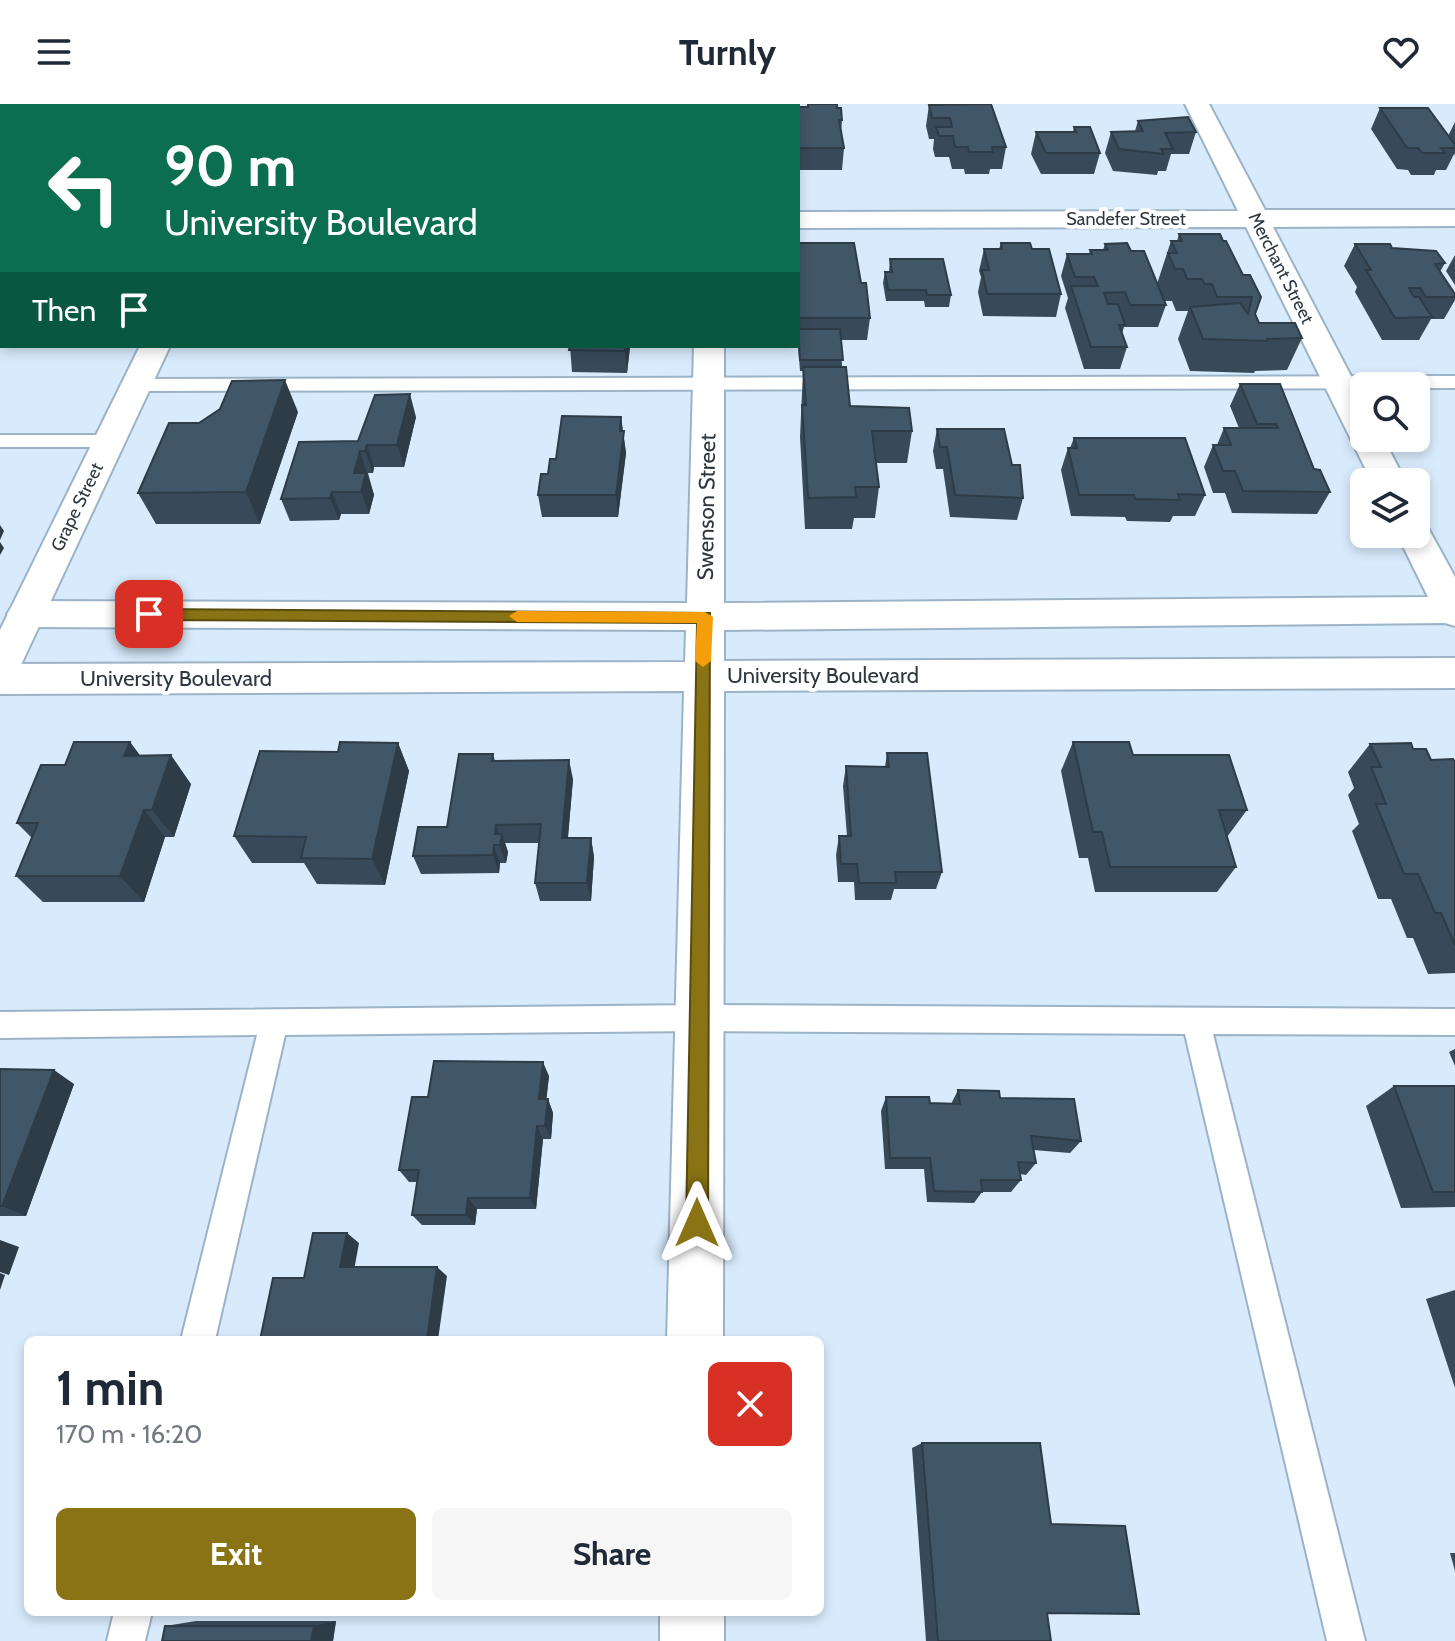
<!DOCTYPE html>
<meta charset="utf-8">
<style>
body{margin:0;font-family:Cabin,sans-serif;background:#f6f6f7;color:#1f2937;height:100vh;display:flex;flex-direction:column;font-size:30px;white-space:nowrap}
*{box-sizing:border-box;margin:0}
p{font-size:26px;color:#747a83}
.icon{flex:none;width:44px;height:44px;fill:none;stroke:currentColor;stroke-width:2;stroke-linecap:round;stroke-linejoin:round}
.map{position:relative;flex:1;overflow:hidden}
.sheet{position:absolute;left:24px;top:1232px;width:800px;height:280px;display:flex;flex-direction:column;background:#fff;border-radius:12px;box-shadow:0 4px 12px #0003}
.sheet>*{flex:none}
.hud{position:absolute;left:0px;top:0px;width:800px;height:244px;box-shadow:0 4px 12px #0003;background:#0b6e4f;color:#fff;overflow:hidden}
.fabs{position:absolute;left:1350px;top:268px;display:grid;gap:16px}
.fabs a{display:grid;place-items:center;width:80px;height:80px;border-radius:12px;background:#fff;box-shadow:0 4px 12px #0003;font-size:40px}
.pin{position:absolute;display:grid;place-items:center;width:68px;height:68px;color:#fff;margin:-34px;border-radius:16px;box-shadow:0 4px 12px #0006}
.me{position:absolute;width:88px;margin:-44px;rotate:0deg;stroke-linejoin:round;filter:drop-shadow(0 0 6px #0008)}
.turn{display:flex;align-items:center;gap:28px;height:168px;padding:0 32px;font-size:36px}
.turn .icon{width:104px;height:104px;stroke-width:2.5}
.turn b{display:block;font-size:56px;line-height:68px}
.then{display:flex;align-items:center;height:76px;padding:0 32px;background:#0003;gap:16px;font-size:30px}
.round{display:grid;place-items:center;flex:none;width:84px;height:84px;border-radius:12px;background:#f6f6f7}
.overview{display:flex;align-items:center;justify-content:space-between;height:136px;padding:0 32px}
h1{font-size:48px;font-weight:800;line-height:60px}
.button{display:flex;gap:16px;margin-top:auto;padding:16px 32px}
.button a{flex:1;height:92px;border-radius:12px;background:#897315;color:#fff;font-size:32px;font-weight:800;line-height:92px;text-align:center}
.button a+a{background:#f6f6f7;color:#1f2937}
header{display:flex;justify-content:space-between;align-items:center;height:104px;padding:0 32px;background:#fff;font-size:36px;font-weight:800}
.map>svg:first-child{display:block}
</style>
<header><svg class="icon" aria-label="menu" viewBox="0 0 24 24"><path d="M4 6h16M4 12h16M4 18h16"/></svg>Turnly<svg class="icon" aria-label="heart" viewBox="0 0 24 24"><path d="M12 20l-8-8c-3-5 5-10 8-4 3-6 11-1 8 4z"/></svg></header>
<div class="map">
<svg width="1455" height="1537" viewBox="0 0 1455 1537">
<rect width="100%" height="100%" fill="#d8ebfc"/>
<g fill="none" stroke-linecap="round" stroke-linejoin="round">
<defs>
<path id="service" d="M0 19H2V27H0Z
M1455 272V284L137 287 128 281 137 275Z
M0 331H109L119 337 109 343H0Z
M699 901 1455 905V931L1213 930 1365 1537H1327L1185 930 699 927 285 931 215 1236H181L257 931 0 934V908Z
M114 1508H152L145 1537H107Z"/>
<path id="minor" d="M700 0H724V2H700Z
M1185 0H1209L1265 106H1455V122L1273 123 1364 297V334H1383L1406 378H1372L1246 123 798 124V108L1238 107Z
M0 150H2V166H0Z
M694 242H724V499L1428 493 1397 430H1416V418L1427 422 1455 473V522L1445 519 724 526V557L1455 554V584L724 587 723 1236H667L684 587 0 590V560L685 558 686 526 26 523 13 519 7 510 13 501 26 497 687 499Z
M660 1508H724V1537H660Z"/>
<path id="tertiary" d="M140 242H170L19 565 14 575 0 579V526Z"/>
</defs>
<!-- service casing -->
<use href="#service" stroke="#9cb3c7" stroke-width="4"/>
<!-- minor casing -->
<use href="#minor" stroke="#9cb3c7" stroke-width="4"/>
<!-- tertiary casing -->
<use href="#tertiary" stroke="#9cb3c7" stroke-width="4"/>
<!-- service -->
<use href="#service" fill="#fff" fill-rule="evenodd"/>
<!-- minor -->
<use href="#minor" fill="#fff" fill-rule="evenodd"/>
<!-- tertiary -->
<use href="#tertiary" fill="#fff" fill-rule="evenodd"/>
</g>
<!-- wall -->
<path fill="#384a59" d="M101 0H203L202 2H102Z
M929 1 1006 43 1002 65H990L989 70H965L964 65H952L949 53H935L933 45 934 35H929L926 22Z
M798 3 837 4 842 16 841 28 844 44 842 66H798Z
M1380 4 1448 32 1455 18V51L1454 50 1446 66H1436L1434 71H1411L1408 66 1397 65 1371 25Z
M1138 17 1196 28 1189 50H1171L1166 67H1158L1157 71 1113 67 1105 49 1111 28 1135 27Z
M1074 23 1100 49 1094 70H1041L1031 50 1036 28H1073Z
M0 60H2V113H0Z
M1179 130 1243 171H1250L1255 210 1259 219 1302 234 1287 266 1255 267 1254 269 1190 267 1178 235 1188 207H1176L1172 197H1164L1166 201 1158 223H1124L1122 230 1127 243 1120 265H1084L1065 204 1068 194 1061 172 1067 150H1089L1090 146H1103L1105 140 1131 147 1157 180 1171 137H1177Z
M798 139 861 179 870 214 867 236H841L842 263 850 302 912 327 907 359H876L879 383 875 414H854L852 425H805L800 333 803 267H800L798 241Z
M1001 139 1032 145 1061 190 1056 213 983 212 978 188 981 173 979 167 984 145H999Z
M1355 140 1445 159 1440 168 1455 190V196L1444 215H1431L1419 236H1382L1355 188 1357 183 1344 162Z
M1455 151V181L1446 167Z
M890 155 951 191 949 203H925L924 197H886L883 179 885 168H889Z
M2 177V225H0V179Z
M570 242H664V244H630L627 269 572 268Z
M1240 280H1280L1314 365 1330 388 1317 410 1232 409 1225 389H1213L1204 363 1213 341H1217L1224 324H1239L1230 302Z
M298 308 260 420H156L138 389 199 319Z
M416 313 404 363H374L373 369H368L374 391 369 410H341L339 416 290 417 281 395 358 337Z
M621 313 626 349 618 413H542L538 391 556 355Z
M937 325 1012 361 1023 394 1017 416 950 413 943 365H936L933 347Z
M1074 334 1205 391 1195 412H1173L1170 418 1127 417 1125 413 1071 412 1061 366 1068 344H1070Z
M130 638 140 652 191 680 174 733H165L144 798H43L16 772 32 734 17 719 65 661Z
M1073 638 1133 651 1247 706 1227 733 1236 763 1217 788H1095L1088 754H1079L1061 667Z
M398 639 409 667 385 781 317 780 304 759H252L234 732Z
M1370 640 1413 645 1431 656 1455 658V869L1428 870 1413 834H1407L1391 795H1378L1352 727 1359 720 1348 691 1354 684 1348 668Z
M887 649 942 768 936 785H894L891 796H855L854 778H838L836 751 839 732H847L843 682 846 662 885 663Z
M493 650 495 657 573 675 568 734H591L594 753 591 797H540L535 779 539 739H505L508 748 506 759H500L499 769 421 770 413 752 447 723Z
M1455 945V962L1449 948Z
M0 965 74 980 26 1112H0Z
M549 972 546 995H548L553 1009 551 1035H543L536 1105H477L475 1121H422L412 1111 417 1078H409L399 1066 428 993Z
M1394 982H1455V1103L1401 1104 1366 1002Z
M958 986 1000 994 1081 1037 1070 1049 1033 1046 1036 1059 1026 1071 1020 1070 1021 1076 1011 1088H982L974 1099 927 1098 924 1065H885L881 1007 886 993 930 999 951 1000Z
M1455 1186V1284L1426 1195Z
M922 1339 1051 1420 1047 1509 1051 1537H926L912 1344Z
M1450 1449H1455V1467Z
M196 1517H336L333 1537 165 1522Z"/>
<!-- shaded-wall -->
<path fill="#2e3c48" d="M626 242H630L627 269 625 247Z
M285 276 298 308 260 420 246 388Z
M410 290 416 313 404 363 397 341Z
M621 313 626 349 618 413 616 391Z
M367 341 374 363 373 369 365 347Z
M360 347 374 391 369 410 354 369Z
M332 388 341 410 339 416 330 394Z
M0 421 4 427 0 436Z
M0 438 4 444 0 451Z
M130 638 151 666 124 652Z
M398 639 409 667 385 781 372 755Z
M171 651 191 680 174 733 152 706Z
M569 656 573 675 566 753 562 734Z
M144 706 165 733 144 798 120 772Z
M496 721 501 736 502 730 508 748 506 759 495 730Z
M591 734 594 753 591 797 587 779Z
M494 741 500 759 499 769 493 751Z
M543 958 549 972 545 1009 539 995Z
M54 966 74 980 26 1112 2 1102Z
M548 995 553 1009 551 1035 545 1022Z
M537 1022 543 1035 536 1105 530 1094Z
M468 1094 477 1105 475 1121 466 1111Z
M347 1129 359 1139 353 1172 340 1163Z
M0 1136 19 1143 9 1171 0 1168Z
M437 1163 447 1172 438 1236H427Z
M0 1169 5 1171 0 1186Z
M336 1517 333 1537H311L314 1522Z"/>
<!-- building -->
<path fill="#415667" stroke="#2e3c48" stroke-width="2" d="M808 0H837V4H841L842 16H839L844 44H798V3H808Z
M991 0 1006 43H992L993 48H969L968 43H955L953 32H939L936 23H952L950 14H932L929 1Z
M1380 4H1428L1455 41V44H1441L1445 49H1422L1418 44H1407Z
M1188 13 1196 28 1165 29 1173 45H1161L1164 50 1119 45 1111 28 1143 27 1138 17Z
M1074 23H1090L1100 49H1046L1036 28H1076Z
M0 60H2V86L0 89Z
M1179 130H1220L1223 137H1226L1243 171H1250L1261 193 1255 210 1259 219H1295L1302 234 1267 235 1268 237 1203 235 1190 203 1240 199 1248 210 1252 193H1217L1212 180H1205L1202 175H1187L1183 165H1175L1168 149H1177L1171 137H1182Z
M798 139H854L861 179H866L870 214H799Z
M1001 139H1030L1032 145H1049L1061 190H987L982 166H989L984 145H1002Z
M1127 139 1131 147H1144L1166 201H1130L1125 188 1104 189 1108 200H1118L1125 221H1119L1127 243H1091L1071 182H1098L1094 173H1075L1067 150H1092L1090 146H1108L1105 140Z
M1355 140H1390L1392 144 1436 147 1445 159 1435 160 1455 190V193H1426L1420 184H1409L1414 193H1419L1432 213 1395 214 1366 166H1371Z
M890 155H943L951 191H927L926 186H888L885 168H892Z
M2 177V202H0V179Z
M798 225H840L843 256H800Z
M570 242H626L625 247 569 246Z
M803 263H846L850 302 909 304 912 327H872L879 383H855L856 393 808 394 802 301H806Z
M285 276 246 388 138 389 169 319H199L220 305 232 277Z
M1240 280H1280L1314 365 1320 366 1330 388 1243 387 1235 367H1223L1213 341H1231L1224 324H1278L1276 320H1257Z
M410 290 397 341H367L365 347H360L354 369H366L361 388H332L330 394 281 395 299 338 358 337 375 291Z
M562 312 621 313 620 327H624L616 391H538L541 370H548L550 355H556Z
M937 325H1004L1012 361H1020L1023 394 955 391 947 343H940Z
M1074 334H1185L1205 391 1178 390 1180 396 1135 395 1134 391H1079L1068 344H1077Z
M74 638H130L124 652 171 651 152 706H144L120 772H16L38 719H17L41 661H65Z
M340 638 398 639 372 755 301 754 306 733 234 732 260 647 338 648Z
M1073 638H1129L1133 651H1229L1247 706H1219L1236 763H1110L1102 728H1093Z
M1411 639 1413 645H1426L1431 656 1453 655 1455 658V841L1441 809H1435L1418 770H1404L1376 700H1386L1371 663H1381L1370 640Z
M887 649H927L942 768H895L896 779H859L857 760H841L839 732H851L846 662 889 663Z
M459 650H493L492 657 569 656 562 734H591L587 779H535L541 720 496 721 495 730H502L500 741H494L493 751 413 752 418 723H447Z
M434 957 543 958 539 995H548L545 1022H537L530 1094H468L466 1111H412L419 1066H399L412 993H428Z
M0 965 54 966 2 1102H0Z
M1394 982H1455V1088H1433Z
M958 986 999 987 1000 994 1074 995 1081 1037 1031 1032 1036 1059 1018 1058 1021 1076H981L982 1088 934 1087 930 1054H890L886 993H929L930 999 960 1000Z
M313 1129H347L340 1163H437L427 1236H260L273 1174H304Z
M922 1339H1040L1051 1420 1125 1422 1139 1510 1047 1509 1051 1537H938Z
M165 1522H314L311 1537H162Z"/>
<!-- route -->
<path fill="#897315" stroke="#594b0e" stroke-width="2" d="M149 505 710 509 708 1119 704 1127 697 1130 689 1127 686 1119 697 519 149 516 141 510Z"/>
<!-- slow -->
<path fill="#f59e0b" d="M517 507 705 508 713 513 711 557 703 563 695 557 697 519 517 518 509 512Z"/>
<g text-anchor="middle" stroke-width="8" stroke-linejoin="round" paint-order="stroke">
<!-- far-street labels -->
<g font-size="18" fill="#2e373f" stroke="#fff">
<text x="1126" y="121">Sandefer Street</text>
<text transform="translate(1281 164) rotate(63)" y="6">Merchant Street</text>
<text transform="translate(77 403) rotate(-64)" y="6">Grape Street</text>
</g>
<!-- street labels -->
<g font-size="22" fill="#2e373f" stroke="#fff">
<text transform="translate(706 403) rotate(-89)" y="8">Swenson Street</text>
<text x="823" y="579">University Boulevard</text>
<text x="176" y="582">University Boulevard</text>
</g>
</g>
</svg>
<div class="fabs">
<a><svg class="icon" aria-label="search" viewBox="0 0 24 24"><circle cx="10" cy="10" r="6"/><path d="M15 15l6 6"/></svg></a>
<a><svg class="icon" aria-label="layers" viewBox="0 0 24 24"><path d="M12 4l9 5-9 5-9-5zM3 14l9 5 9-5"/></svg></a>
</div>
<div class="pin" style="left:149px;top:510px;background:#d93025"><svg class="icon" aria-label="arrive" viewBox="0 0 24 24"><path d="M6 21V4h12l-3 4 3 4H6"/></svg></div>
<svg class="me" style="left:697px;top:1119px" viewBox="-20 -20 40 40"><path d="M0-17L14 15 0 8-14 15z" fill="#897315" stroke="#fff" stroke-width="4"/></svg>
<div class="hud">
<div class="turn"><svg class="icon" aria-label="left" viewBox="0 0 24 24"><path d="M17 20v-9H6M10 6l-5 5 5 5"/></svg><div><b>90 m</b>University Boulevard</div></div>
<div class="then">Then<svg class="icon" aria-label="arrive" viewBox="0 0 24 24"><path d="M6 21V4h12l-3 4 3 4H6"/></svg></div>
</div>
<section class="sheet">
<div class="overview"><div><h1>1 min</h1><p>170 m · 16:20</p></div><a class="round" style="background:#d93025;color:#fff"><svg class="icon" aria-label="close" viewBox="0 0 24 24"><path d="M6 6l12 12M18 6L6 18"/></svg></a></div>
<div class="button"><a>Exit</a><a>Share</a></div>
</section>
</div>
